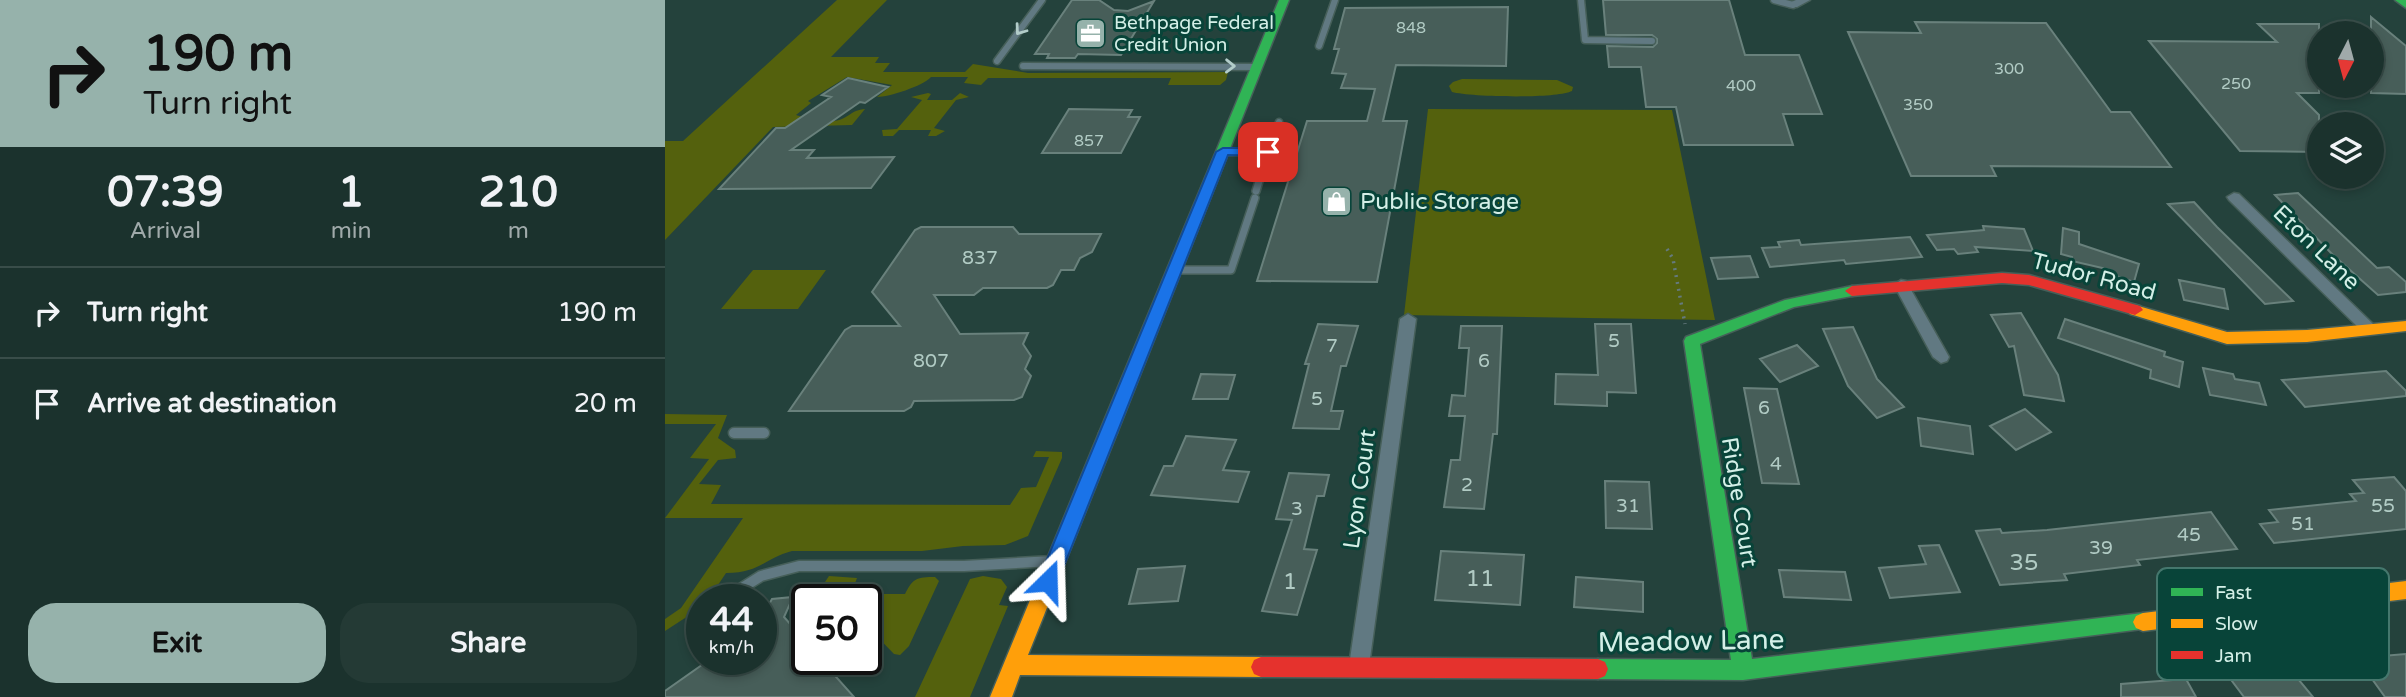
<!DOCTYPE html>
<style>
body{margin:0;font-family:"Varela Round",sans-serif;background:#243a35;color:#f1f3f6;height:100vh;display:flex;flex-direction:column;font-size:26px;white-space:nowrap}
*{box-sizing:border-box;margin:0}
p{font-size:23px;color:#a0aaaa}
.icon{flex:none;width:38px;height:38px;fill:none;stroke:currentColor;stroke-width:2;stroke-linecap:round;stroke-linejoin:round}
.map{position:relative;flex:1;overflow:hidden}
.sheet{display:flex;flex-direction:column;background:#1b322d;width:665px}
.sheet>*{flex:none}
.top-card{background:#96b2ab;color:#111;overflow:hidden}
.needle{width:46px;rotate:186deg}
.controls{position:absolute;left:1642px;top:21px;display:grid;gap:14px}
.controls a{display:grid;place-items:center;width:77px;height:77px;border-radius:50%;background:#1b322d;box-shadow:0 4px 10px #0003,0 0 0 2px #394d49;font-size:35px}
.speed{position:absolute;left:21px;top:584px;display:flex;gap:14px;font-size:35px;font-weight:700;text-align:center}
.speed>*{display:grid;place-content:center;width:91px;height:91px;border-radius:50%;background:#1b322d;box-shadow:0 4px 10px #0003,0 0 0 2px #394d49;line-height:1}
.speed small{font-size:18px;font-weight:400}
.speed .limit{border:4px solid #111;border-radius:10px;background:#fff;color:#111}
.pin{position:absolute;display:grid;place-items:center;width:60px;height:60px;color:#fff;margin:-30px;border-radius:14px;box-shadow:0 4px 10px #0006}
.me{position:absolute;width:77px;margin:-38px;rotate:22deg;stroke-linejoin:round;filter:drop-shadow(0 0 5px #0008)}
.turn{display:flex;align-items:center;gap:24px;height:147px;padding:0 28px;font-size:32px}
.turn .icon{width:91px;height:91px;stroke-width:2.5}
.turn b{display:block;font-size:49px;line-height:60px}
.eta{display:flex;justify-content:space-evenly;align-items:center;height:119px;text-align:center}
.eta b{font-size:42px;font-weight:700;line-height:49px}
.primary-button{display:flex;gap:14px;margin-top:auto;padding:14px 28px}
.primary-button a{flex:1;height:80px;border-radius:28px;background:#96b2ab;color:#111;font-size:28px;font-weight:700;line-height:80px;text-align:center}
.primary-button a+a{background:#243a35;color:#f1f3f6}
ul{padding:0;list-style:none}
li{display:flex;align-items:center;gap:21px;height:91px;padding:0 28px;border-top:2px solid #394d49}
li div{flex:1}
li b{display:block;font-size:26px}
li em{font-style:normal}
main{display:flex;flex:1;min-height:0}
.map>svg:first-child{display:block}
</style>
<main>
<section class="sheet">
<div class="top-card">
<div class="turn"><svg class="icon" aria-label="right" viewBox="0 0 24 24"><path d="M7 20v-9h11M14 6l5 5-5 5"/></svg><div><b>190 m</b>Turn right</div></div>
</div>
<div class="eta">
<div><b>07:39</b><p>Arrival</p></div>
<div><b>1</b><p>min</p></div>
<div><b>210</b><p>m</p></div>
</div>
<ul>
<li><svg class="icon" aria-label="right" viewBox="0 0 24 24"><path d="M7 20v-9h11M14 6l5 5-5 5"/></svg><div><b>Turn right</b></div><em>190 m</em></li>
<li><svg class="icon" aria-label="arrive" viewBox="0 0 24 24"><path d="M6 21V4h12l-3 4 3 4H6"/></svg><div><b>Arrive at destination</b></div><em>20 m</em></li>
</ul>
<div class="primary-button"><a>Exit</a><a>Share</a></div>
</section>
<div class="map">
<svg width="1741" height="697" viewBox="0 0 1741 697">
<rect width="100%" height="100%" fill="#24423c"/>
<!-- green -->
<path fill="#54610d" d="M172 0H222L166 57H214L210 63H225L218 72H300L308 64 363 73 563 72 561 80 555 85H503L506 78H323L316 85 299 83 303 77H266C258 86 224 97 212 97L227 85 182 77 143 101 146 103 131 115C143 119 167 125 179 118 188 113 189 110 200 109L187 125 108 127 0 240V141H18Z
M797 79 892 80 908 87 907 91C891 99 806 97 787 92L784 86 788 82Z
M263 93 266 94 262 100H287L295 93 304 97 291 100 269 128 280 131 271 136H263L266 130H234L228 136H218L217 130 232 129 257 100 246 97Z
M763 109 1007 110 1050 320 739 315Z
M88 270H161L133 309H56Z
M0 414 62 415 53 438 70 450 71 458 53 460 34 484 56 485 46 504 345 505 356 488 371 487 384 457H368L371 451 397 452V458L363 536 340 545 298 546 257 551H127C98 559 95 573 61 573L53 585H65C58 596 49 600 37 600V607L0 631V619L16 608 78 518H0L44 459 25 458 51 424H0Z
M164 576 192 578 186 594H240C248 578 252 577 270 577L274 581 244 646 235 655 229 654 201 625V600H178L160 582Z
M318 576 336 579 342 587 334 605 343 606 305 697H250L305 579Z"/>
<!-- building -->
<path fill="#475e59" stroke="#69817c" stroke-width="2" d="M407 0H434L449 10 463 11 489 1 456 55 413 54 410 58H382L384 54H370Z
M938 0H1064L1080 55H1134L1157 114H1118L1128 145H1019L1011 107H981L976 67H944L942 46 988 47 992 43V39L987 35H941Z
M843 7 841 66 731 65 718 121H742L712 282 592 281 642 121H702L710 89 676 88 681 74 667 73 674 49H669L680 8Z
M1706 17 1741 46V94L1706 93Z
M1250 22 1381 23 1446 112H1465L1506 167 1326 166 1331 176H1246L1183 32 1256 33Z
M1593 24H1654V93H1632L1654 115V152L1575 151 1484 41 1612 42Z
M183 78 223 87 200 103 195 102 126 150H149L142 158 229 157 206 188 54 189 111 128H120L166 97 157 95Z
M404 109 467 110 463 117H475L456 153H377Z
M1633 193 1712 268 1724 267 1741 282V292L1713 295 1667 254 1610 195Z
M1529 202 1552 227 1628 301 1600 304 1503 204Z
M1318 226 1359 229 1368 251 1310 247 1313 252 1293 254 1289 249 1272 250 1262 235 1319 230Z
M256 227H348L354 234H436L427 252 415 258 409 270H396L388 285 382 288H318L309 295H269L295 334 363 333 358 344 366 356 360 369 366 376 357 397 349 400 249 401 246 407 239 411H124L180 330 187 326H235L207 292 250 230Z
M1398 228 1414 232V244L1474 264 1469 282 1445 274 1446 270 1407 261V257L1396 254Z
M1245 237 1257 257 1181 264 1179 260 1105 267 1097 248 1115 247 1113 242 1134 240 1136 245Z
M1085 256 1093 277 1053 279 1046 258Z
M1514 280 1559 289 1563 309 1519 300Z
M1356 313 1393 375 1399 401 1359 395 1349 346 1344 347 1326 315Z
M1400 319 1500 352 1499 356 1518 362 1514 387 1485 378 1486 370 1393 338Z
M653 324 693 326 681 366H676L666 411H678L674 429 628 428 644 364H640Z
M930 324H966L971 393 942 392V406L890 404 891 374 933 375Z
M796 326H837L832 434H828L819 509 779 507 786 460H795L800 416H784L787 395 800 396 804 348H794Z
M1188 327 1212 379 1239 407 1212 418 1183 386 1158 329Z
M1132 345 1153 366 1115 382 1095 359Z
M1538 368 1568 374 1570 379 1594 383 1601 405 1545 395Z
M1721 371 1741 391V396L1640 407 1617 380Z
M536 374 570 375 563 399H528Z
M1079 388 1112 389 1134 484 1097 483Z
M1360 409 1386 432 1351 450 1325 426Z
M1253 418 1305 426 1308 454 1256 446Z
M521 436 571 440 558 470 584 472 573 502 486 495 499 466H508Z
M624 473 664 475 659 496H652L639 549 652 550 632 615 597 611 627 520 611 519Z
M1729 477 1741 491V529L1609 543 1595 524 1613 522 1604 510 1691 501 1685 494 1699 493 1688 480Z
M940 481 984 482 987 529 941 528Z
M1546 512 1572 549 1472 560 1475 565 1399 574 1402 580 1335 585 1311 531 1335 529 1337 533 1382 530Z
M1274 545 1295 592 1225 598 1214 568 1261 564 1254 546Z
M776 551 859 555 855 605 770 600Z
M520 566 513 601 464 604 473 569Z
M1114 570 1180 572 1186 600 1119 597Z
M911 577 978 582V612L909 607Z
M128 597 119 617 142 643V660H156L189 697H0V691L44 660H96V619L107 599Z
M1741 654V697H1720L1692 658Z
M1619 662 1648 697H1579L1564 677Z
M1521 679 1531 697H1456V684Z"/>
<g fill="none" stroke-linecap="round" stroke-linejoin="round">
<defs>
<path id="lane-far2" d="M916 0 920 40 987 41
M1109 0 1128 5
M654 46 670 0
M332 61 377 0
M358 66 592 67
M558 152H603L614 122
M594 180 603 152"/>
<path id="lane-far1" d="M591 191 595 178
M509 270H566L590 198"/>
<path id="lane" d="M69 433H99
M58 600 96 576 134 566H299L388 561
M32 617 37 614"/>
<path id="street" d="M1131 0H1145L1132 7H1124V3Z
M1569 193 1574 194 1709 325 1712 329 1709 333H1699L1564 200 1562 197Z
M1236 280 1241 281 1284 357 1282 361 1276 363 1268 357 1229 285Z
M743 314 751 319 704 666 701 673 694 676 687 673 684 666 735 319Z"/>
<path id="fast" d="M614 0H624L452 433 449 438H437L434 433Z
M1730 0H1741V8Z
M1187 286 1192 287 1194 291 1192 295 1129 307 1035 344 1087 659 1478 613 1485 616 1488 622 1485 628 1078 680 933 679 926 676 923 669 926 662 933 659 1066 660 1019 341 1021 337 1120 300Z"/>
<path id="slow" d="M1470 305 1562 332 1642 330 1741 321V331L1642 342 1562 344 1465 314 1462 310 1465 306Z
M443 426 449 428 452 433 363 655 596 657 603 660 606 667 603 674 596 677 355 675 347 697H325L434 433 437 428Z
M1741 581V599L1478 631 1471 628 1468 622 1471 616 1478 613Z"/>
<path id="jam" d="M1337 273 1364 275 1475 306 1478 310 1470 315 1364 285 1337 283 1187 296 1180 291 1187 286Z
M596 657 933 659 940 662 943 669 940 676 933 679 596 677 589 674 586 667 589 660Z"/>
</defs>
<!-- lane-far2 casing -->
<use href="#lane-far2" stroke="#465f59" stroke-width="9"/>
<!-- lane-far1 casing -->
<use href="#lane-far1" stroke="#465f59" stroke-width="10"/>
<!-- lane casing -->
<use href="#lane" stroke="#465f59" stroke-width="13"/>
<!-- street casing -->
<use href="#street" stroke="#465f59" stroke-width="3"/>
<!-- fast casing -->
<use href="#fast" stroke="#465f59" stroke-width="3"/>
<!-- slow casing -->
<use href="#slow" stroke="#465f59" stroke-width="3"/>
<!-- jam casing -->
<use href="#jam" stroke="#465f59" stroke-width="3"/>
<!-- path -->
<path stroke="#657a7e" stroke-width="3.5" stroke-dasharray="2 5" stroke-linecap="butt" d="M1002 249 1008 259 1020 324"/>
<!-- lane-far2 -->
<use href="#lane-far2" stroke="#617982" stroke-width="6"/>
<!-- lane-far1 -->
<use href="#lane-far1" stroke="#617982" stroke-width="7"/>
<!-- lane -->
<use href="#lane" stroke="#617982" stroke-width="10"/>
<!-- street -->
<use href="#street" fill="#617982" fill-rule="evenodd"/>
<!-- fast -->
<use href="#fast" fill="#30b455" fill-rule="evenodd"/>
<!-- slow -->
<use href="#slow" fill="#ff9f0a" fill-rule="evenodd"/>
<!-- jam -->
<use href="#jam" fill="#e5322d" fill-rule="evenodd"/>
</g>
<!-- one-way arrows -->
<defs><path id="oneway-chevron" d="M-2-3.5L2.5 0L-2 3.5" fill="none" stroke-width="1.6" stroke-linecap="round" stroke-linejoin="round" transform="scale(1.75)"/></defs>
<g stroke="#b2ccc9">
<use href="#oneway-chevron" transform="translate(355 30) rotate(126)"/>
<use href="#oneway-chevron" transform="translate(565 66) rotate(1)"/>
</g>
<!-- route -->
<path fill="#1a73e8" stroke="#114b97" stroke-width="2" d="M558 148H603L610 152 603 156 563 155 393 581 390 587 383 590 376 587 373 581 551 152Z"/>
<!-- icons -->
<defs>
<symbol id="office-square" viewBox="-11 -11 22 22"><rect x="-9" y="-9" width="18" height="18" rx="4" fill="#96b2ab" stroke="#084439"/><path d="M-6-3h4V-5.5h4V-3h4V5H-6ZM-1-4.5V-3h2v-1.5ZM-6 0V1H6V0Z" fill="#fff"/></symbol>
<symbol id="shop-square" viewBox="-11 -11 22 22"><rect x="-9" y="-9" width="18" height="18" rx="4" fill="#96b2ab" stroke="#084439"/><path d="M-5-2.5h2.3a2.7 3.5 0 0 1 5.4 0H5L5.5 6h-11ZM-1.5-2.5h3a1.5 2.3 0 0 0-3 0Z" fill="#fff"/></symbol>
</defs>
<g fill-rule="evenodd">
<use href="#office-square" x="408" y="16" width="35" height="35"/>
<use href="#shop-square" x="654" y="184" width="35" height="35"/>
</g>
<g text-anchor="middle" stroke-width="6" stroke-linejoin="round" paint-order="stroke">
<!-- far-number labels -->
<g font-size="16" fill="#b1cbc4">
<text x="746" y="33">848</text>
<text x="1344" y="74">300</text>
<text x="1571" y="89">250</text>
<text x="1076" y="91">400</text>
<text x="1253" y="110">350</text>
<text x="424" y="146">857</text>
</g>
<!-- far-poi labels -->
<g font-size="19" fill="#d4efe7" stroke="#084439" text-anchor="start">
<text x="449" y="29">Bethpage Federal<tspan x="449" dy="22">Credit Union</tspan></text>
</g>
<!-- number labels -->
<g font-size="19" fill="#b1cbc4">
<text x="315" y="264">837</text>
<text x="949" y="347">5</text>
<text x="667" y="352">7</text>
<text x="266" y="367">807</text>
<text x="819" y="367">6</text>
<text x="652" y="405">5</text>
<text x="1099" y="414">6</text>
<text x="1111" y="470">4</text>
<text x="802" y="491">2</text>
<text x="963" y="512">31</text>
<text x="1718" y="512">55</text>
<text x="632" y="515">3</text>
<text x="1638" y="530">51</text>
<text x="1524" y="541">45</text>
<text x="1436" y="554">39</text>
</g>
<!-- poi labels -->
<g font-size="23" fill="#d4efe7" stroke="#084439" text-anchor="start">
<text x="695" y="209">Public Storage</text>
</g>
<!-- street labels -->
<g font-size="23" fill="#d4efe7" stroke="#084439">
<text transform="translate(1652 247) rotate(44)" y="8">Eton Lane</text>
<text transform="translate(1429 276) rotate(15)" y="8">Tudor Road</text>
<text transform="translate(694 489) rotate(-82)" y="8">Lyon Court</text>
<text transform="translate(1075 502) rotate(81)" y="8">Ridge Court</text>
</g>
<!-- near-number labels -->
<g font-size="23" fill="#b1cbc4">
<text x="1359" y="570">35</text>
<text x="815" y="586">11</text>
<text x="625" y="589">1</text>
</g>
<!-- near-street labels -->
<g font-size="28" fill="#d4efe7" stroke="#084439">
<text transform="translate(1026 640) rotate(-1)" y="10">Meadow Lane</text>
</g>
</g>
<!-- legend -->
<rect x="1492" y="568" width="232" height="112" rx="10" fill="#084439" stroke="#45776d" stroke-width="2"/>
<rect x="1506" y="588" width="32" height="8" fill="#30b455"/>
<rect x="1506" y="619" width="32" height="9" fill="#ff9f0a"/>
<rect x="1506" y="651" width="32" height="8" fill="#e5322d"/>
<g font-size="19" fill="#d4efe7">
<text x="1550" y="599">Fast</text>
<text x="1550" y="630">Slow</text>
<text x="1550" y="662">Jam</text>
</g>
</svg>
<div class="controls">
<a><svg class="needle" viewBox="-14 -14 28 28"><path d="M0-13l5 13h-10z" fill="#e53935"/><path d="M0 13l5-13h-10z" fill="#a0aaaa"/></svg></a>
<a><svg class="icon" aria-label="layers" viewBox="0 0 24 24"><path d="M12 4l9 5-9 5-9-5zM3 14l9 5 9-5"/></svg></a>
</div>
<div class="speed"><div>44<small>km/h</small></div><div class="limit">50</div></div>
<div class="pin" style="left:603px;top:152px;background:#d93025"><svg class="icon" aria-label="arrive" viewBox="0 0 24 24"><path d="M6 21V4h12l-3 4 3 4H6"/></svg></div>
<svg class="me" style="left:383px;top:581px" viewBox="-20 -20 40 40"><path d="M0-17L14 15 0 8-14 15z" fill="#1a73e8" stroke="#fff" stroke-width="4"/></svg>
</div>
</main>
